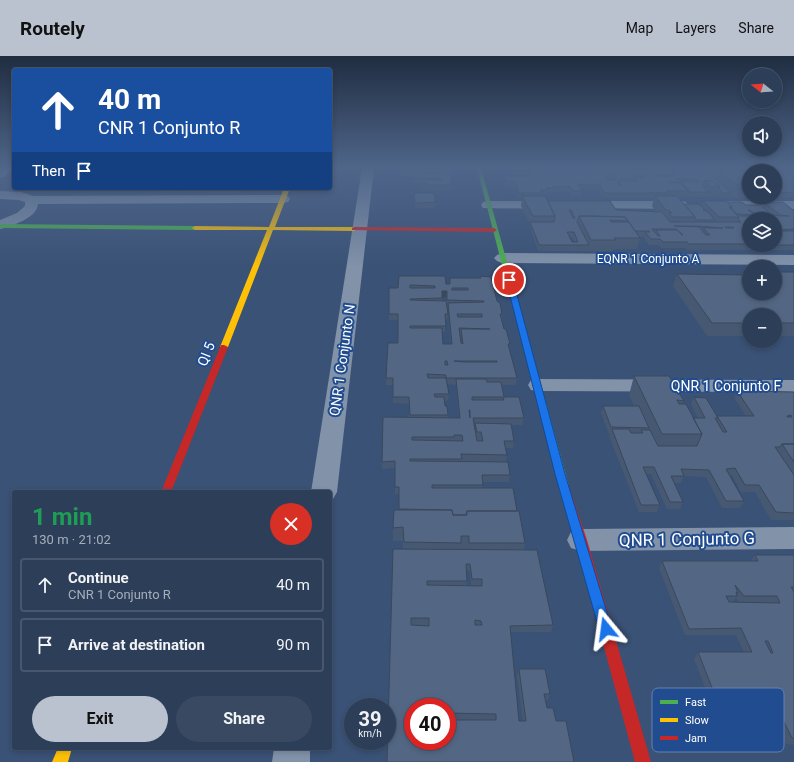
<!DOCTYPE html>
<meta charset="utf-8">
<style>
body{margin:0;font-family:Roboto,sans-serif;background:#384961;color:#f1f3f6;height:100vh;display:flex;flex-direction:column;font-size:15px;white-space:nowrap}
*{box-sizing:border-box;margin:0}
p{font-size:13px;color:#a6aeba}
.icon{flex:none;width:22px;height:22px;fill:none;stroke:currentColor;stroke-width:2;stroke-linecap:round;stroke-linejoin:round}
.map{position:relative;flex:1;overflow:hidden}
.details{position:absolute;left:12px;top:434px;width:320px;height:260px;display:flex;flex-direction:column;background:#2c3e58;border-radius:4px;box-shadow:0 2px 6px #0003,0 0 0 1px #48576e}
.details>*{flex:none}
.banner{position:absolute;left:12px;top:12px;width:320px;height:122px;border-radius:4px;box-shadow:0 2px 6px #0003,0 0 0 1px #48576e;background:#1a4fa0;color:#fff;overflow:hidden}
.needle{width:26px;rotate:287deg}
.buttons{position:absolute;left:742px;top:12px;display:grid;gap:8px}
.buttons a{display:grid;place-items:center;width:40px;height:40px;border-radius:50%;background:#2c3e58;box-shadow:0 2px 6px #0003,0 0 0 1px #48576e;font-size:20px}
.speed{position:absolute;left:344px;top:642px;display:flex;gap:8px;font-size:20px;font-weight:700;text-align:center}
.speed>*{display:grid;place-content:center;width:52px;height:52px;border-radius:50%;background:#2c3e58;box-shadow:0 2px 6px #0003,0 0 0 1px #48576e;line-height:1}
.speed small{font-size:10px;font-weight:400}
.speed .limit{border:6px solid #d22;background:#fff;color:#111}
.pin{position:absolute;display:grid;place-items:center;width:34px;height:34px;color:#fff;margin:-17px;border:2px solid #fff;border-radius:50%;box-shadow:0 1px 4px #0007}
.me{position:absolute;width:44px;margin:-22px;rotate:344deg;stroke-linejoin:round;filter:drop-shadow(0 0 3px #0008)}
.turn{display:flex;align-items:center;gap:14px;height:84px;padding:0 20px;font-size:18px}
.turn .icon{width:52px;height:52px;stroke-width:2.5}
.turn b{display:block;font-size:28px;line-height:34px}
.then{display:flex;align-items:center;height:38px;padding:0 20px;background:#0003;gap:8px;font-size:15px}
.round{display:grid;place-items:center;flex:none;width:42px;height:42px;border-radius:21px;background:#384961}
.overview{display:flex;align-items:center;justify-content:space-between;height:68px;padding:0 20px}
h1{font-size:24px;font-weight:700;line-height:30px;color:#1e9e55}
.button{display:flex;gap:8px;margin-top:auto;padding:8px 20px}
.button a{flex:1;height:46px;border-radius:24px;background:#bac2cf;color:#111;font-size:16px;font-weight:700;line-height:46px;text-align:center}
.button a+a{background:#384961;color:#f1f3f6}
ul{padding:0;list-style:none}
li{display:flex;align-items:center;gap:12px;height:54px;margin:0 8px 6px;padding:0 12px;border:2px solid #48576e;border-radius:4px}
li div{flex:1}
li b{display:block;font-size:15px}
li em{font-style:normal}
header{display:flex;align-items:center;gap:24px;box-sizing:border-box;height:56px;padding:0 20px;background:#bac2cf;color:#111}
header strong{font-size:19px}
nav{display:flex;gap:22px;margin-inline-start:auto;font-size:14px}
.map>svg:first-child{display:block}
</style>
<header>
<strong>Routely</strong>
<nav><a>Map</a><a>Layers</a><a>Share</a></nav>
</header>
<div class="map">
<svg width="794" height="706" viewBox="0 0 794 706">
<rect width="100%" height="100%" fill="#3a5276"/>
<g fill="none" stroke-linecap="round" stroke-linejoin="round">
<!-- street -->
<path fill="#8192a9" fill-rule="evenodd" d="M0 112H14L4 121 0 122Z
M362 112H374L337 436 333 443 330 444V436H311Z
M0 135 21 136 33 140 283 139 288 140 290 143 288 146 283 147 38 148C37 162 12 170 0 173V164L17 157 25 150V146L19 144 0 143Z
M488 145H551L556 146 558 149 556 152 551 153 483 152 481 149 483 146Z
M584 145H681L686 146 688 149 686 152 681 153 579 152 577 149 579 146Z
M716 145H794V153L711 152 709 149 711 146Z
M502 197 794 199V209L502 207 497 205 494 202 497 199Z
M538 323 794 324V336L538 335 531 334 528 329 531 324Z
M794 471V493L581 495 571 492 567 484 571 476 581 473Z
M274 692H310V706H272Z"/>
<!-- fast -->
<path fill="#4caf50" fill-rule="evenodd" d="M477 112H481L569 430 568 433H560L559 430Z
M0 168 195 170 198 172 195 174 0 172Z"/>
<!-- slow -->
<path fill="#ffc107" fill-rule="evenodd" d="M284 132H290L275 171H354L357 173 354 175 273 174 228 291 224 293H221L220 291 267 174H195L192 172 195 170 269 171Z
M58 692H72L68 706H52Z"/>
<!-- jam -->
<path fill="#c62828" fill-rule="evenodd" d="M354 171 494 172 497 174 494 176 352 174V172Z
M221 289H224L228 291 171 436H161Z
M564 426 568 427 587 484 651 706H635L575 484 559 430 560 427Z"/>
</g>
<!-- wall -->
<path fill="#475972" fill-rule="evenodd" d="M390 112H451L452 129V134H427V132H421V127H412V121H400V115H392V114H390ZM413 115H418V117H413Z
M508 112H751L754 114H755L753 112H794V141L773 142H721L717 138 716 141H689L687 139 686 141H677L684 148 701 150 703 145 727 146 746 149 762 150 763 146 794 155V194H687L685 192H661L659 189H649L644 182V181H639L640 182 637 193H614L613 195H538L530 171V168L521 150 522 142H519L515 131 505 130 503 125 504 120H511ZM749 115H775V141H749ZM581 133 598 134V133L603 142H654L652 150 656 156 616 154 548 145 540 140V139H546L547 137 568 135 572 140H581L582 135ZM749 163H775V189H749ZM570 181H572L575 186H572Z
M159 132H178L175 136H160Z
M179 132H243L240 137 180 136Z
M414 137 435 146V152H415Z
M794 216V280H775V259H749V280H707L673 230 677 218 749 237Z
M399 220 446 228H449L450 222H480V220L497 245 502 258V263L504 273 510 288 509 293 517 322 516 329H501L504 341 524 362 522 369H511L514 385 513 392H505L507 399 506 406H462L510 419 509 426H482V432L517 455 525 487 524 494 553 569 551 576H510L519 665H523L517 620 519 613 550 638 548 644 545 645 547 652 556 665 387 706 403 493V485H393V472L399 454V438H395V412L382 413V406L409 361V348L393 347V329H386V322L398 287V264H389V258L398 232ZM442 241H446L447 251 442 244ZM447 251H448L451 288H443L442 276H445V264H447L448 258ZM460 279H461L462 287H461ZM447 328 456 329 459 362H448V359L445 350V345L448 344 449 338ZM467 515H470L471 529H467ZM411 569H429V570ZM413 651H447V664L413 685Z
M634 320 684 345 682 348 693 362H698L691 348 694 341 717 360H746L734 342 737 335 794 336V464H771L755 436H741L732 419 730 420 744 445 740 452H722L706 421 684 420 681 427H674L683 446 680 453H667L651 418H646L660 449 657 456H639L609 380 610 378H609L601 357 603 350H634L629 339Z
M755 499H794V689L786 688 777 669 719 668 694 603 698 596H744L736 579H685L659 512 662 505H750ZM736 542 739 546H733Z"/>
<!-- shaded-wall -->
<path fill="#3a485c" d="M644 119 643 124 634 121V120Z
M174 132H178L175 136Z
M239 132H243L240 137Z
M442 235H447L446 241 441 242Z"/>
<!-- building -->
<path fill="#536784" stroke="#3a485c" fill-rule="evenodd" d="M400 112H413V116H400Z
M425 112H451L452 129H427V127H421V124H442L441 122H412V117H419V114H425ZM441 116V118H431L424 117Z
M512 112H532L534 115H513Z
M532 112H556L557 113H560V112H646L654 120H673L676 112H704L731 137H723L719 132 720 131 713 125H704L703 129H702L709 136H690L680 125 699 126 696 123H676L679 126H669L680 127 688 135H666L668 137H604L599 127V129L578 128 582 135H573L569 130 546 132 547 134H540L541 137H519L516 126 505 125 504 120H533L534 115ZM606 113 610 116 619 117H611L616 124H608L605 120H611ZM644 119 645 121H634L637 125H621L620 123H635L634 120ZM617 125H618L622 130H620Z
M711 112H717L715 116Z
M717 112H738L749 121V128H735Z
M738 112H751L755 115H749V121Z
M761 112H776L783 117H785L778 112H787L788 113H792L790 112H794V136L775 137 777 132 775 131V123H776H775V115H755L754 114H763Z
M704 125H713L720 131H711Z
M414 137H434L435 146 415 147Z
M522 140H545L555 160H533Z
M655 140H677L695 161H672L669 157H672L669 154H666Z
M548 145H610L616 154 662 156 670 166H741L738 164 739 161 738 160H752L759 162 761 163H749V172H747L749 174V188H689L687 186H663L660 183H651L645 176H650L649 175H635L629 166H628V165L625 161 595 160H579L577 166 589 189H539L530 166H554L555 160ZM569 154H571L575 162H573ZM674 170H697L723 172H703L710 179H706L699 171ZM725 171H733L734 172H727ZM652 173H676L683 179H682L677 174H656L660 180H658ZM567 176H574L578 186H572Z
M703 145H726L732 151H729L739 161H719Z
M727 146H742L746 149H760L772 159 781 160H789L781 159 763 146H783L794 155V173L775 174V163H762L750 154H748L754 159 737 158 731 153 732 151Z
M684 148H699L705 154H703L707 155 715 164H696L695 163V161Z
M579 160 625 161 628 165 610 164 611 166H629L640 182H614L616 184H591Z
M775 175H794V189H775Z
M775 216H794V267H775V259H749V267H712L677 218 749 219V237H775Z
M399 220H445L446 228H450V222H481L480 220 491 221 497 245 500 247 502 258H500L504 273H506L510 288H508L517 322H446V319L427 318 428 322H446L449 338H434L435 341H444L445 350H447L448 359H410L409 341H393V322H386L388 287H398V258H389V232H398ZM410 229 435 230V232H410ZM452 232H468V234H452ZM442 235H447V244L484 245V246L448 247 452 288H443L442 272H410V270H446L445 258H448L446 245 410 244V243L442 242ZM457 258H482V261H458ZM459 272 490 273H461L463 288 461 287ZM445 305H447L448 309H445ZM454 305H497V306H464Z
M634 320H669L684 345 677 344 679 348H686L702 378H662Z
M456 323H486L487 326H501L504 341H519L524 362H473L477 385H483L481 376H477L475 367 511 368 514 385H504L507 399 461 398 462 403H410V405L508 406 510 419H482L483 429H432V432H513L517 455H467L466 459H453L452 454 399 453V431H395V405L382 406 383 361 460 362ZM472 341H503L504 344H472ZM469 354H470V362ZM454 379H462L463 385 412 384V381H454Z
M737 335 794 336V388H782L780 391H775L794 419V457L776 456 759 429H745L735 412 726 413 744 445H726L709 414 681 413 684 420H671L683 446H670L654 411H643L660 449H641L612 373H629L631 377H643L641 374H650L658 390H697L702 378 693 362H705L694 341 706 342 718 362H715L723 376H727L717 360H754ZM791 359 792 361H787V360Z
M603 350H639L649 372 611 371Z
M782 388H794V406Z
M394 454H452L453 459H467V455H519L525 487H469V480H461V487L404 486 403 471 393 472Z
M393 493 537 494 553 569 510 570 519 665H526L519 613H545L550 638H544L547 652H553L556 665H566L574 706H387ZM466 508H470L472 523H482V530L427 529V525H467ZM411 562H429V570L411 569ZM475 564 481 565 482 569H475ZM413 651H447V657L496 658V664H447V685H413Z
M755 499H794V531H791L794 536V682H792L782 662H724L698 596H752L741 572 689 573 662 505H758ZM735 529 744 540H777L780 547 729 546 726 540H737L736 536 738 537ZM765 585H768L773 597H771Z"/>
<!-- sky -->
<linearGradient id="sky" x2="0" y2="1"><stop stop-color="#202d41"/><stop offset="0.53" stop-color="#4f668a"/><stop offset="1" stop-color="#4f668a" stop-opacity="0"/></linearGradient>
<rect width="794" height="211" fill="url(#sky)"/>
<!-- route -->
<path fill="#1a73e8" stroke="#114b97" d="M509 222 513 224 565 418 612 573 610 577 606 579 601 577 599 573 555 418 506 224Z"/>
<g text-anchor="middle" stroke-width="4" stroke-linejoin="round" paint-order="stroke">
<!-- far-street labels -->
<g font-size="12" fill="#fff" stroke="#214c8f">
<text x="648" y="207">EQNR 1 Conjunto A</text>
</g>
<!-- street labels -->
<g font-size="14" fill="#fff" stroke="#214c8f">
<text transform="translate(206 298) rotate(-68)" y="5">QI 5</text>
<text transform="translate(342 304) rotate(-82)" y="5">QNR 1 Conjunto N</text>
<text x="726" y="335">QNR 1 Conjunto F</text>
</g>
<!-- near-street labels -->
<g font-size="17" fill="#fff" stroke="#214c8f">
<text transform="translate(687 483) rotate(-1)" y="6">QNR 1 Conjunto G</text>
</g>
</g>
<!-- legend -->
<rect x="652" y="632" width="132" height="64" rx="6" fill="#214c8f" stroke="#6482b1" stroke-width="1"/>
<rect x="660" y="644" width="18" height="4" fill="#4caf50"/>
<rect x="660" y="662" width="18" height="4" fill="#ffc107"/>
<rect x="660" y="680" width="18" height="4" fill="#c62828"/>
<g font-size="11" fill="#fff">
<text x="685" y="650">Fast</text>
<text x="685" y="668">Slow</text>
<text x="685" y="686">Jam</text>
</g>
</svg>
<div class="buttons">
<a><svg class="needle" viewBox="-14 -14 28 28"><path d="M0-13l5 13h-10z" fill="#e53935"/><path d="M0 13l5-13h-10z" fill="#a6aeba"/></svg></a>
<a><svg class="icon" aria-label="sound" viewBox="0 0 24 24"><path d="M4 9h4l5-4v14l-5-4H4zM17 9q2 3 0 6"/></svg></a>
<a><svg class="icon" aria-label="search" viewBox="0 0 24 24"><circle cx="10" cy="10" r="6"/><path d="M15 15l6 6"/></svg></a>
<a><svg class="icon" aria-label="layers" viewBox="0 0 24 24"><path d="M12 4l9 5-9 5-9-5zM3 14l9 5 9-5"/></svg></a>
<a>+</a>
<a>−</a>
</div>
<div class="speed"><div>39<small>km/h</small></div><div class="limit">40</div></div>
<div class="pin" style="left:509px;top:224px;background:#d93025"><svg class="icon" aria-label="arrive" viewBox="0 0 24 24"><path d="M6 21V4h12l-3 4 3 4H6"/></svg></div>
<svg class="me" style="left:606px;top:573px" viewBox="-20 -20 40 40"><path d="M0-17L14 15 0 8-14 15z" fill="#1a73e8" stroke="#fff" stroke-width="4"/></svg>
<div class="banner">
<div class="turn"><svg class="icon" aria-label="ahead" viewBox="0 0 24 24"><path d="M12 20V5M6 11l6-6 6 6"/></svg><div><b>40 m</b>CNR 1 Conjunto R</div></div>
<div class="then">Then<svg class="icon" aria-label="arrive" viewBox="0 0 24 24"><path d="M6 21V4h12l-3 4 3 4H6"/></svg></div>
</div>
<section class="details">
<div class="overview"><div><h1>1 min</h1><p>130 m · 21:02</p></div><a class="round" style="background:#d93025;color:#fff"><svg class="icon" aria-label="close" viewBox="0 0 24 24"><path d="M6 6l12 12M18 6L6 18"/></svg></a></div>
<ul>
<li><svg class="icon" aria-label="ahead" viewBox="0 0 24 24"><path d="M12 20V5M6 11l6-6 6 6"/></svg><div><b>Continue</b><p>CNR 1 Conjunto R</p></div><em>40 m</em></li>
<li><svg class="icon" aria-label="arrive" viewBox="0 0 24 24"><path d="M6 21V4h12l-3 4 3 4H6"/></svg><div><b>Arrive at destination</b></div><em>90 m</em></li>
</ul>
<div class="button"><a>Exit</a><a>Share</a></div>
</section>
</div>
